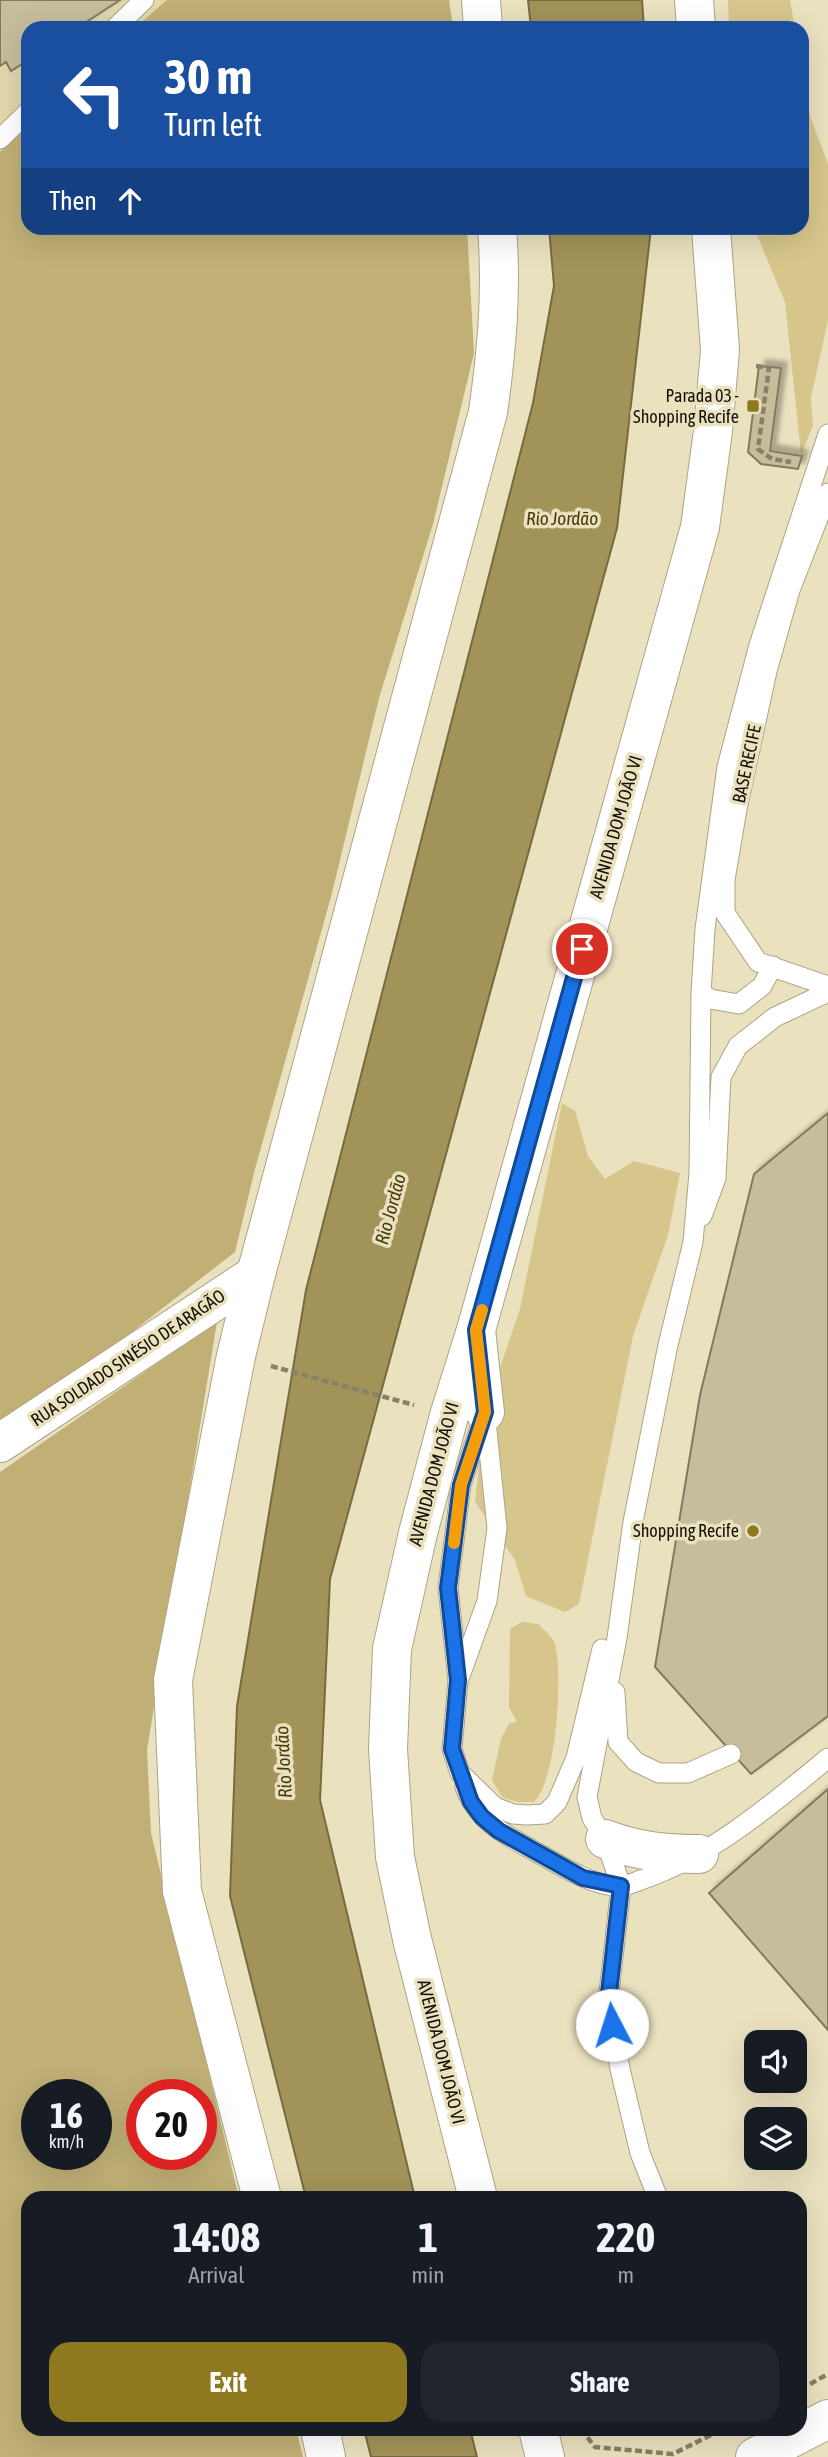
<!DOCTYPE html>
<meta charset="utf-8">
<style>
body{margin:0;font-family:"Asap Condensed",sans-serif;background:#20242c;color:#f1f3f6;height:100vh;display:flex;flex-direction:column;font-size:26px;white-space:nowrap}
*{box-sizing:border-box;margin:0}
p{font-size:23px;color:#9ea1a6}
.icon{flex:none;width:38px;height:38px;fill:none;stroke:currentColor;stroke-width:2;stroke-linecap:round;stroke-linejoin:round}
.map{position:relative;flex:1;overflow:hidden}
.sheet{position:absolute;left:21px;top:2191px;width:786px;height:245px;display:flex;flex-direction:column;background:#171b24;border-radius:21px;box-shadow:0 7px 28px #0002}
.sheet>*{flex:none}
.banner{position:absolute;left:21px;top:21px;width:788px;height:214px;border-radius:21px;box-shadow:0 7px 28px #0002;background:#1a4fa0;color:#fff;overflow:hidden}
.fabs{position:absolute;left:744px;top:2030px;display:grid;gap:14px}
.fabs a{display:grid;place-items:center;width:63px;height:63px;border-radius:14px;background:#171b24;box-shadow:0 7px 28px #0002;font-size:35px}
.speed{position:absolute;left:21px;top:2079px;display:flex;gap:14px;font-size:35px;font-weight:700;text-align:center}
.speed>*{display:grid;place-content:center;width:91px;height:91px;border-radius:50%;background:#171b24;box-shadow:0 7px 28px #0002;line-height:1}
.speed small{font-size:18px;font-weight:400}
.speed .limit{border:10px solid #d22;background:#fff;color:#111}
.pin{position:absolute;display:grid;place-items:center;width:60px;height:60px;color:#fff;margin:-30px;border:4px solid #fff;border-radius:50%;box-shadow:0 2px 7px #0007}
.me{position:absolute;width:77px;margin:-38px;rotate:355deg;stroke-linejoin:round;filter:drop-shadow(0 0 5px #0008)}
.turn{display:flex;align-items:center;gap:24px;height:147px;padding:0 28px;font-size:32px}
.turn .icon{width:91px;height:91px;stroke-width:2.5}
.turn b{display:block;font-size:49px;line-height:60px}
.then{display:flex;align-items:center;height:66px;padding:0 28px;background:#0003;gap:14px;font-size:26px}
.eta{display:flex;justify-content:space-evenly;align-items:center;height:119px;text-align:center}
.eta b{font-size:42px;font-weight:700;line-height:49px}
.cta{display:flex;gap:14px;margin-top:auto;padding:14px 28px}
.cta a{flex:1;height:80px;border-radius:21px;background:#8f791f;color:#fff;font-size:28px;font-weight:700;line-height:80px;text-align:center}
.cta a+a{background:#20242c;color:#f1f3f6}
.map>svg:first-child{display:block}
</style>
<div class="map">
<svg width="828" height="2457" viewBox="0 0 828 2457">
<defs>
<filter id="shadow"><feDropShadow dx="6" dy="-6" stdDeviation="2" flood-color="#0004"/></filter>
</defs>
<rect width="100%" height="100%" fill="#eae1bf"/>
<!-- built -->
<path fill="#e1d6ac" d="M0 0H177L147 28H28V141L0 168Z"/>
<!-- green -->
<path fill="#d6c68c" d="M728 0H790L795 28H729Z
M802 67 810 116 828 164V320L811 398 813 426 801 454 785 302 754 228H802Z
M562 1103 575 1111 588 1156 605 1179 634 1161 680 1173 668 1235 633 1336 579 1604 565 1612 526 1596 515 1560 475 1502 485 1412 520 1309Z
M522 1622 538 1624C544 1630 553 1637 555 1644 563 1677 557 1778 534 1802H518L502 1797 492 1780 501 1739 509 1723 517 1722 509 1707 510 1629Z"/>
<!-- forest -->
<path fill="#c0b076" fill-rule="evenodd" d="M167 0H449L453 28H135Z
M28 124V228H467L474 353 433 524 379 698 332 893 255 1169 235 1252 43 1401 0 1427V152Z
M217 1322 147 1750 151 1833 239 2198H28V2429H296L303 2457H0V1472ZM37 2095H96V2154H37ZM142 2095H201V2154H142Z"/>
<!-- water -->
<path fill="#a29359" stroke="#776c40" stroke-width="2" d="M528 0H642L644 28H531Z
M549 228H651L617 528 330 1579 320 1800 415 2198H306L230 1896 237 1706 306 1290 533 403 554 286Z
M364 2429H470L477 2457H371Z"/>
<!-- building -->
<path fill="#c6bd9c" stroke="#827a5b" stroke-width="2" filter="url(#shadow)" d="M0 0H120L77 28H28V60L11 71 6 62 0 66Z
M759 366 781 368 770 451 802 456 798 469 761 464 748 452Z
M828 1113V1716L751 1774 655 1667 700 1395 754 1174Z
M828 1113V1716L751 1774 655 1667 700 1395 754 1174Z
M828 1789V2030L709 1893Z"/>
<g fill="none" stroke-linecap="round" stroke-linejoin="round">
<defs>
<path id="service" d="M115 28 144 0
M0 139 28 112
M828 493 790 590 767 671 737 809 725 880V913L758 962 828 986
M701 993 710 999 739 1004 762 986 773 966
M702 1216 716 1178 721 1077 738 1046 775 1017 828 992
M485 1412 461 1485 448 1588 458 1680 452 1749 460 1773 495 1807 513 1814 527 1815 545 1814 557 1802 576 1758 602 1649
M460 1676 487 1601 497 1528 486 1421
M615 1692 618 1742 636 1762 659 1773H688L731 1754
M465 1787C478 1822 507 1836 538 1853 559 1865 596 1888 621 1886 627 1886 635 1882 641 1880 712 1856 771 1805 828 1758
M658 2198 640 2153 620 2069 608 2002 621 1886 605 1839 592 1818 587 1797 617 1638 633 1522 668 1345 693 1242 699 1173 701 993 705 929 727 767 759 645 828 434"/>
<path id="minor" d="M476 1330 485 1412
M0 1443 256 1274
M605 1839C636 1851 665 1854 699 1854"/>
<path id="tertiary" d="M755 2457 828 2419"/>
<path id="secondary" d="M481 0 483 28
M694 0 696 28
M262 2198 182 1891 173 1680 236 1356 256 1274 488 412C497 349 502 291 497 228
M478 2198 412 1939 395 1857 388 1749 392 1649 418 1533 449 1416 476 1330 700 527 713 431 720 350 711 228
M320 2429 326 2457
M538 2429 545 2457"/>
</defs>
<!-- service casing -->
<use href="#service" stroke="#ada484" stroke-width="21"/>
<!-- minor casing -->
<use href="#minor" stroke="#ada484" stroke-width="40"/>
<!-- tertiary casing -->
<use href="#tertiary" stroke="#ada484" stroke-width="40"/>
<!-- secondary casing -->
<use href="#secondary" stroke="#ada484" stroke-width="40"/>
<!-- path -->
<path stroke="#878169" stroke-width="4.5" stroke-dasharray="7 3.5" stroke-linecap="butt" d="M756 366 769 368 758 449 772 459 791 462
M271 1366 414 1405
M810 2384 828 2374
M581 2429 595 2447 673 2454 723 2429"/>
<!-- service -->
<use href="#service" stroke="#fff" stroke-width="19"/>
<!-- minor -->
<use href="#minor" stroke="#fff" stroke-width="38"/>
<!-- tertiary -->
<use href="#tertiary" stroke="#fff" stroke-width="38"/>
<!-- secondary -->
<use href="#secondary" stroke="#fff" stroke-width="38"/>
</g>
<g fill="none" stroke-linecap="round" stroke-linejoin="round">
<defs>
<path id="route" d="M582 949 476 1330 485 1412 461 1485 448 1588 458 1680 452 1749 471 1802 482 1817 499 1831 583 1878 621 1886 608 2002 612 2025"/>
</defs>
<!-- route casing -->
<use href="#route" stroke="#114b97" stroke-width="18"/>
<!-- route -->
<use href="#route" stroke="#1a73e8" stroke-width="12"/>
<!-- slow -->
<path stroke="#f59e0b" stroke-width="12" d="M454 1543 461 1485 485 1412 476 1330 482 1310"/>
</g>
<!-- markers -->
<g fill="#8f791f" stroke="#eae1bf" stroke-width="2.5">
<rect x="746" y="399" width="14" height="14" rx="3.5"/>
<circle cx="753" cy="1531" r="7"/>
</g>
<g text-anchor="middle" stroke-width="7" stroke-linejoin="round" paint-order="stroke">
<!-- poi labels -->
<g font-size="18" fill="#141106" stroke="#eae1bf" text-anchor="end">
<text x="739" y="402">Parada 03 -<tspan x="739" dy="21">Shopping Recife</tspan></text>
<text x="739" y="1537">Shopping Recife</text>
</g>
<!-- street labels -->
<g font-size="18" fill="#141106" stroke="#eae1bf">
<text transform="translate(747 764) rotate(-78)" y="6">BASE RECIFE</text>
<text transform="translate(616 827) rotate(-74)" y="6">AVENIDA DOM JOÃO VI</text>
<text transform="translate(128 1358) rotate(-34)" y="6">RUA SOLDADO SINÉSIO DE ARAGÃO</text>
<text transform="translate(434 1474) rotate(-75)" y="6">AVENIDA DOM JOÃO VI</text>
<text transform="translate(441 2052) rotate(76)" y="6">AVENIDA DOM JOÃO VI</text>
</g>
<!-- water labels -->
<g font-size="19" font-style="italic" fill="#483c0c" stroke="#eae1bf">
<text x="562" y="525">Rio Jordão</text>
<text transform="translate(390 1209) rotate(-75)" y="7">Rio Jordão</text>
<text transform="translate(283 1762) rotate(-93)" y="7">Rio Jordão</text>
</g>
</g>
</svg>
<div class="fabs">
<a><svg class="icon" aria-label="sound" viewBox="0 0 24 24"><path d="M4 9h4l5-4v14l-5-4H4zM17 9q2 3 0 6"/></svg></a>
<a><svg class="icon" aria-label="layers" viewBox="0 0 24 24"><path d="M12 4l9 5-9 5-9-5zM3 14l9 5 9-5"/></svg></a>
</div>
<div class="speed"><div>16<small>km/h</small></div><div class="limit">20</div></div>
<div class="pin" style="left:582px;top:949px;background:#d93025"><svg class="icon" aria-label="arrive" viewBox="0 0 24 24"><path d="M6 21V4h12l-3 4 3 4H6"/></svg></div>
<svg class="me" style="left:612px;top:2025px" viewBox="-20 -20 40 40"><circle r="19" fill="#fff"/><path d="M0-13L10 11 0 6-10 11z" fill="#1a73e8"/></svg>
<div class="banner">
<div class="turn"><svg class="icon" aria-label="left" viewBox="0 0 24 24"><path d="M17 20v-9H6M10 6l-5 5 5 5"/></svg><div><b>30 m</b>Turn left</div></div>
<div class="then">Then<svg class="icon" aria-label="ahead" viewBox="0 0 24 24"><path d="M12 20V5M6 11l6-6 6 6"/></svg></div>
</div>
<section class="sheet">
<div class="eta">
<div><b>14:08</b><p>Arrival</p></div>
<div><b>1</b><p>min</p></div>
<div><b>220</b><p>m</p></div>
</div>
<div class="cta"><a>Exit</a><a>Share</a></div>
</section>
</div>
